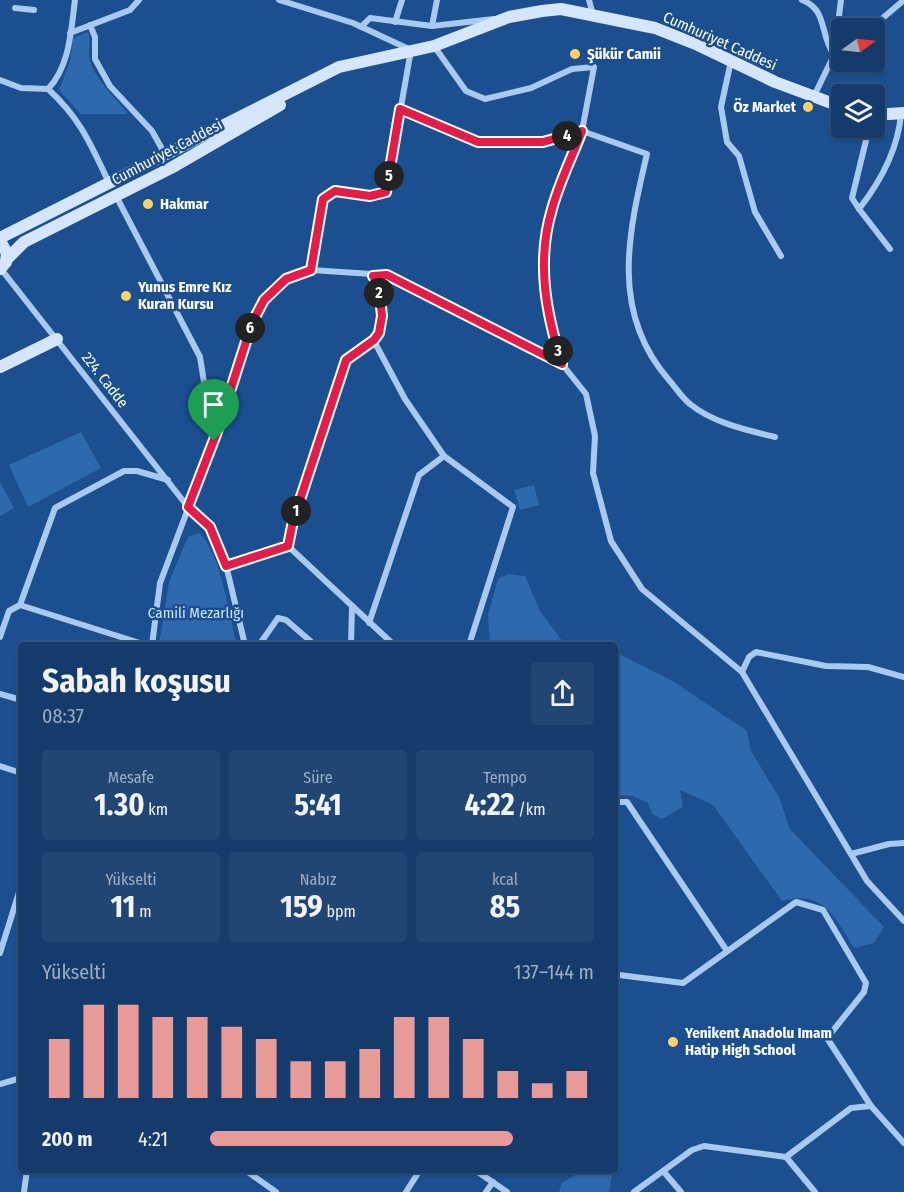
<!DOCTYPE html>
<html lang="tr">
<meta charset="utf-8">
<style>
body{margin:0;font-family:"Fira Sans Condensed",sans-serif;background:#214673;color:#f1f3f6;height:100vh;display:flex;flex-direction:column;font-size:22px;white-space:nowrap}
*{box-sizing:border-box;margin:0}
p{font-size:20px;color:#9dadc1}
.icon{flex:none;width:33px;height:33px;fill:none;stroke:currentColor;stroke-width:2;stroke-linecap:round;stroke-linejoin:round}
.map{position:relative;flex:1;overflow:hidden}
.panel{position:absolute;left:18px;top:642px;width:600px;height:531px;display:flex;flex-direction:column;background:#143b6b;border-radius:6px;box-shadow:0 2px 4px #0004,0 0 0 2px #33557e}
.panel>*{flex:none}
.needle{width:39px;rotate:75deg}
.controls{position:absolute;left:831px;top:18px;display:grid;gap:12px}
.controls a{display:grid;place-items:center;width:54px;height:54px;border-radius:6px;background:#143b6b;box-shadow:0 2px 4px #0004,0 0 0 2px #33557e;font-size:30px}
.pin{position:absolute;display:grid;place-items:center;width:51px;height:51px;color:#fff;margin:-62px -26px;border-radius:50% 50% 50% 0;rotate:-45deg;box-shadow:0 0 6px #0007}
.pin .icon{rotate:45deg}
.km{position:absolute;width:30px;height:30px;margin:-15px;border-radius:50%;background:#222;color:#fff;font-size:16px;line-height:30px;text-align:center}
.round{display:grid;place-items:center;flex:none;width:63px;height:63px;border-radius:6px;background:#214673}
.headline{display:flex;align-items:center;justify-content:space-between;height:102px;padding:0 24px}
h1{font-size:33px;font-weight:700;line-height:45px}
.stats{display:grid;grid-template-columns:repeat(3,1fr);gap:9px;height:102px;padding:6px 24px}
.stats div{display:grid;align-content:center;border-radius:6px;background:#214673;text-align:center}
.stats b{font-size:30px;font-weight:700}
.stats small{font-size:16px;font-weight:400}
.stats p{font-size:16px}
.chart{height:168px;padding:12px 24px}
.chart p{display:flex;justify-content:space-between}
.chart svg{width:100%;height:108px;margin-top:6px;stroke:#e69b98;stroke-width:6}
ul{padding:0 24px;list-style:none;font-size:20px}
li{display:grid;grid-template-columns:96px 72px 1fr;align-items:center;height:45px}
li i{height:15px;border-radius:8px;background:#e69b98}
.map>svg:first-child{display:block}
</style>
<div class="map">
<svg width="904" height="1192" viewBox="0 0 904 1192">
<rect width="100%" height="100%" fill="#1b4f8f"/>
<g fill="#2e69ad">
<path d="M88,32C92,42 87,50 90,60C95,80 116,98 128,114H81L59,90L70,61L73,38Z"/>
<path d="M81,432L101,468L28,507L9,465Z"/>
<path d="M0,482L14,508L0,516Z"/>
<path d="M534,485L539,505L520,510L514,490Z"/>
<path d="M199,533C221,553 229,615 237,645H159L169,582L188,537Z"/>
<path d="M508,574L525,576L540,611L563,642L577,644L597,640L604,645H490L488,615L498,579Z"/>
<path d="M615,652L671,680L747,731L751,751L780,799L789,828L884,927L874,943L854,948C835,917 823,889 782,901L713,805L680,790L683,807L662,819L652,814L648,803L633,796L615,795Z"/>
<path d="M583,1170H613L609,1192H559L562,1183Z"/>
</g>
<g fill="none" stroke-linecap="round" stroke-linejoin="round">
<g stroke="#a9c9ee" stroke-width="6">
<path d="M279,0L353,23L411,50L386,192L370,196L335,191L323,199L311,270"/>
<path d="M589,0L593,15"/>
<path d="M802,0C828,10 819,33 834,55L841,0"/>
<path d="M15,8L34,10"/>
<path d="M395,22L402,0"/>
<path d="M90,25L95,37V59L110,86L152,131L166,156"/>
<path d="M432,26L437,0"/>
<path d="M361,27L370,18L432,26L494,19"/>
<path d="M871,28L904,0"/>
<path d="M70,33L130,10L139,0"/>
<path d="M731,61L721,107L727,142L739,156L755,212L781,256"/>
<path d="M0,80L21,88L48,89C70,66 71,30 75,0"/>
<path d="M48,89C81,119 91,145 110,185"/>
<path d="M814,96L834,55L842,49"/>
<path d="M400,109L478,142H543L582,131L594,67L572,69L531,88L485,99L466,91L434,46"/>
<path d="M115,194L200,357L213,438"/>
<path d="M859,209L852,198L869,128"/>
<path d="M890,249L859,209C881,181 898,149 901,114"/>
<path d="M1,269L188,507L210,527L226,565L245,645"/>
<path d="M374,341L405,399L444,456L513,507L469,645"/>
<path d="M562,364C546,313 536,262 551,209C559,183 572,157 582,131L647,154C628,234 610,313 669,380C676,388 682,398 690,404C713,423 747,430 775,437"/>
<path d="M288,546L394,645"/>
<path d="M226,565L288,546L293,521C310,469 324,414 345,364C351,350 373,348 379,333C386,316 381,291 373,276"/>
<path d="M20,605L146,645"/>
<path d="M369,623L419,475L444,456"/>
<path d="M0,637L9,611L20,605L55,508L124,471H137L168,480"/>
<path d="M152,645L160,583L217,432L252,323L264,300L286,279L311,270L387,275L562,364L586,394L595,436L593,473L611,541L642,589L742,672L867,881L904,921"/>
<path d="M259,645L278,618L286,620L315,645"/>
<path d="M351,645L352,606"/>
<path d="M742,672L749,657L756,652L826,666L868,667L904,677"/>
<path d="M0,694L21,700"/>
<path d="M0,766L21,773"/>
<path d="M615,802H627L727,951"/>
<path d="M851,854L889,844L904,843"/>
<path d="M0,953L21,886"/>
<path d="M615,970L619,975L683,983L796,902L823,910L866,983L864,992L827,1038L871,1106L904,1143"/>
<path d="M0,1084L21,1078"/>
<path d="M786,1157L815,1192"/>
<path d="M245,1170L276,1192"/>
<path d="M475,1170L507,1192"/>
<path d="M664,1172L681,1192"/>
<path d="M24,1192L27,1170"/>
<path d="M406,1192L420,1170"/>
<path d="M486,1192L493,1182"/>
<path d="M634,1192L692,1150L704,1146L786,1157L851,1108L871,1106"/>
</g>
<g stroke="#d6e6fa" stroke-width="12">
<path d="M874,115L904,113"/>
<path d="M0,238L339,67L434,46L509,17L542,11L561,9L655,28L698,45L775,82L842,107"/>
<path d="M0,241L7,253L6,262L0,269"/>
<path d="M7,259L24,242L171,168L280,105"/>
<path d="M0,367L57,339"/>
</g>
</g>
<g fill="none" stroke-linecap="round" stroke-linejoin="round">
<g stroke="#fff" stroke-width="12">
<path id="route" d="M400,109L478,142H543L582,131C572,157 559,183 552,209C536,262 546,313 562,364L387,275L373,276L379,286L382,316L379,333L374,340L346,360L293,521L288,546L226,566L210,527L188,507L217,432L252,323L264,300L286,279L311,270L323,199L335,191L370,196L386,192Z"/>
</g>
<use href="#route" stroke="#e11d48" stroke-width="8"/>
</g>
<g fill="#ffd166" stroke="#1b4f8f" stroke-width="2">
<circle cx="575" cy="54" r="6"/>
<circle cx="808" cy="107" r="6"/>
<circle cx="148" cy="204" r="6"/>
<circle cx="126" cy="296" r="6"/>
<circle cx="673" cy="1042" r="6"/>
</g>
<g text-anchor="middle" stroke-width="5" stroke-linejoin="round" paint-order="stroke">
<g font-size="15" fill="#fff" stroke="#1b4f8f">
<text transform="translate(720 41) rotate(24)" y="5">Cumhuriyet Caddesi</text>
<text transform="translate(167 152) rotate(-28)" y="5">Cumhuriyet Caddesi</text>
<text transform="translate(105 380) rotate(52)" y="5">224. Cadde</text>
</g>
<g font-size="15" font-weight="bold" fill="#fff" stroke="#1b4f8f" text-anchor="start">
<text x="587" y="59">Şükür Camii</text>
<text x="796" y="112" text-anchor="end">Öz Market</text>
<text x="160" y="209">Hakmar</text>
<text x="138" y="292">Yunus Emre Kız<tspan x="138" dy="17">Kuran Kursu</tspan></text>
<text x="685" y="1038">Yenikent Anadolu Imam<tspan x="685" dy="17">Hatip High School</tspan></text>
</g>
<g font-size="15" fill="#cfe3fa" stroke="#1b4f8f">
<text x="196" y="618">Camili Mezarlığı</text>
</g>
</g>
</svg>
<div class="controls">
<a><svg class="needle" viewBox="-14 -14 28 28"><path d="M0-13l5 13h-10z" fill="#e53935"/><path d="M0 13l5-13h-10z" fill="#9dadc1"/></svg></a>
<a><svg class="icon" aria-label="layers" viewBox="0 0 24 24"><path d="M12 4l9 5-9 5-9-5zM3 14l9 5 9-5"/></svg></a>
</div>
<div class="pin" style="left:214px;top:441px;background:#1e9e55"><svg class="icon" aria-label="arrive" viewBox="0 0 24 24"><path d="M6 21V4h12l-3 4 3 4H6"/></svg></div>
<b class="km" style="left:296px;top:511px">1</b>
<b class="km" style="left:379px;top:293px">2</b>
<b class="km" style="left:558px;top:351px">3</b>
<b class="km" style="left:567px;top:136px">4</b>
<b class="km" style="left:389px;top:176px">5</b>
<b class="km" style="left:250px;top:328px">6</b>
<section class="panel">
<div class="headline"><div><h1>Sabah koşusu</h1><p>08:37</p></div><a class="round"><svg class="icon" aria-label="share" viewBox="0 0 24 24"><path d="M12 15V3M7 8l5-5 5 5M5 13v7h14v-7"/></svg></a></div>
<div class="stats">
<div><p>Mesafe</p><b>1.30<small> km</small></b></div>
<div><p>Süre</p><b>5:41</b></div>
<div><p>Tempo</p><b>4:22<small> /km</small></b></div>
</div>
<div class="stats">
<div><p>Yükselti</p><b>11<small> m</small></b></div>
<div><p>Nabız</p><b>159<small> bpm</small></b></div>
<div><p>kcal</p><b>85</b></div>
</div>
<div class="chart"><p><span>Yükselti</span>137–144 m</p>
<svg viewBox="0 0 160 44" preserveAspectRatio="none"><path d="M5 44V20M15 44V6M25 44V6M35 44V11M45 44V11M55 44V15M65 44V20M75 44V29M85 44V29M95 44V24M105 44V11M115 44V11M125 44V20M135 44V33M145 44V38M155 44V33"/></svg>
</div>
<ul>
<li><b>200 m</b>4:21<i style="width:79%"></i></li>
</ul>
</section>
</div>
